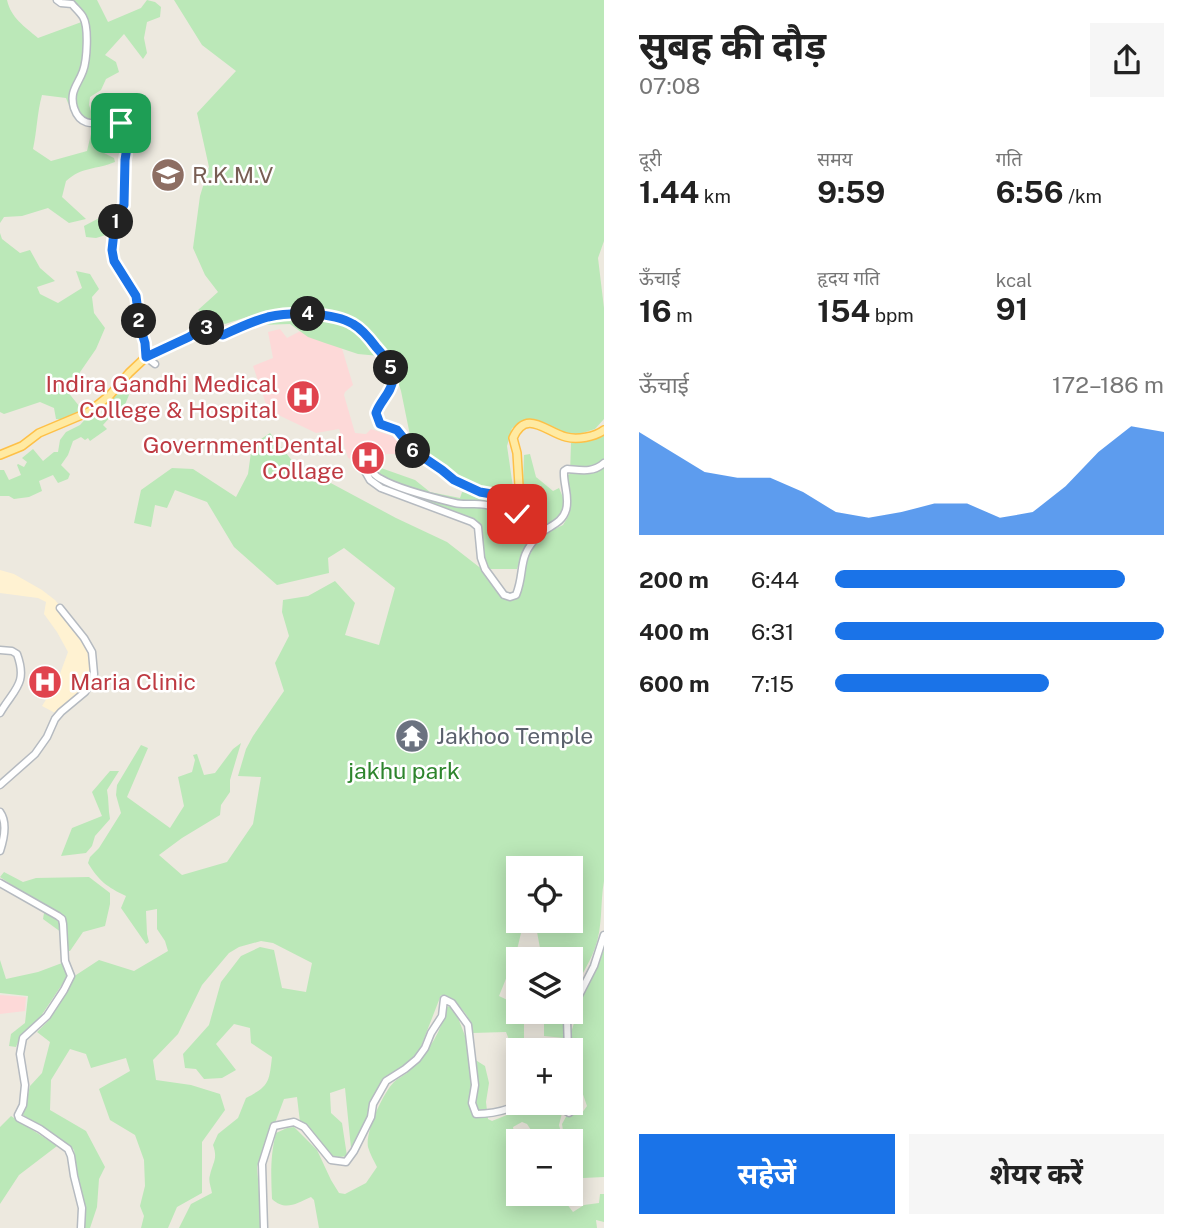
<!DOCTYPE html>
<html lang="hi">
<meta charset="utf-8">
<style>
body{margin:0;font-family:"Public Sans","Noto Sans Devanagari",sans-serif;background:#f6f6f6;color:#222;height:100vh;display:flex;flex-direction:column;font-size:26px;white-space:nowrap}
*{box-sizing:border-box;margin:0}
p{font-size:23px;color:#767676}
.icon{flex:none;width:38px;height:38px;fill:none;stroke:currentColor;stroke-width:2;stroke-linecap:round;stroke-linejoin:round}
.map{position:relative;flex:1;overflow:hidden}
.drawer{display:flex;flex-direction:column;background:#fff;width:595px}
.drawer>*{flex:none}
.tools{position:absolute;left:506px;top:856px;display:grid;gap:14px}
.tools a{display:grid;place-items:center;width:77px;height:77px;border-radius:0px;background:#fff;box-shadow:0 4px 18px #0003;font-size:35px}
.pin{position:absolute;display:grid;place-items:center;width:60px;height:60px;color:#fff;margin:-30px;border-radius:14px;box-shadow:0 4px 10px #0006}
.km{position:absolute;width:35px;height:35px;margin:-18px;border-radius:50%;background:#222;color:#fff;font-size:19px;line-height:35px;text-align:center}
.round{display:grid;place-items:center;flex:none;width:74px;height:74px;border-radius:0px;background:#f6f6f6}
.overview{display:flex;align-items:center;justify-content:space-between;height:119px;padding:0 35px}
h1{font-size:38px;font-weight:700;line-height:52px}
.metrics{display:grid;grid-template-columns:repeat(3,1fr);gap:10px;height:119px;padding:7px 35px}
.metrics div{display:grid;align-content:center}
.metrics b{font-size:30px;font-weight:700}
.metrics small{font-size:19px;font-weight:400}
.metrics p{font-size:19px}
.chart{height:196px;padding:14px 35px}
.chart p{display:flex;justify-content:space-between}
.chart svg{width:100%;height:126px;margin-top:7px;fill:#1a73e8;opacity:.7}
.action{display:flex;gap:14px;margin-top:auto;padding:14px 35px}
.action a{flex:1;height:80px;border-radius:0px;background:#1a73e8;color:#fff;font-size:28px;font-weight:700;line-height:80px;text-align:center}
.action a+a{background:#f6f6f6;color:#222}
ul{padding:0 35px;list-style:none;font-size:23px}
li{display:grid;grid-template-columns:112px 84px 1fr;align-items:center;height:52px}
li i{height:18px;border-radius:9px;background:#1a73e8}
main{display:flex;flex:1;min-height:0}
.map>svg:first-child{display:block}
</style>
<main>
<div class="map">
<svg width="604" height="1228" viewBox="0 0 604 1228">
<rect width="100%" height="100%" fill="#ede9df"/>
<path fill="#fff2d2" d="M0,570L14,574L42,590L55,600L90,644L96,675V682L61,716L42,706L57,682L68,652L57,632L44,614L46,602L38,598L0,593Z"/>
<g fill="#fdd9d8">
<path d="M310,326L340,342L353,385L345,392L344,395L355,433L366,434L371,429L401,439L399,454H386L381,468H374L348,458L339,429L316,433L268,410L253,366L273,358L268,332L280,329L287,338Z"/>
<path d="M0,995L26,997L25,1011L0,1014Z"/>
</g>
<g fill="#bbe8b8">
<path d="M0,0H7C11,18 24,26 38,38L87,20L72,0H97L108,22L141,8L147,0L155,2L161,7L160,17L147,22L144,38L147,53L143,59L124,34L105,55L116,62L119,72L106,79L101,90L90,97L89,105L92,114L104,117L106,120L87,121L68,103L66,98L42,95C37,113 37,131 33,149L51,161L87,151L91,134C103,127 111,125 124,130L125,142L121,146L105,136L103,139L102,152L114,158L115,162C96,170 83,166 66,181L62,197L86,219L69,223L48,208L22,216L4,217L0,223Z"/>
<path d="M174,0H604V241L598,258L604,308V419L595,429L570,437L531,421L512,428L507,446L514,494L505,495L465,486L440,464L413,450L401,391L390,357L358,354L325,343L308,337L290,324L258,325L253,315L225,324L198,310L218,292L205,275L193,248L200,196L209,167L197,113L236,71L202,45Z"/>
<path d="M127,213L128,218L123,230L96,238L86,237L84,226L107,214Z"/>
<path d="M0,233L2,239L20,253L30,250L40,268L55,281L37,287L40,294L58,303L82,288L76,271L90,274L99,289L92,297L94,313L105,328L96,349L67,391L84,412L68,420L56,419L54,408L40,402L4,414L0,412Z"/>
<path d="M134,381L135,386L128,393L129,395L121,414L115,419L111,416L103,425L107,429L90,441L88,438L85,440L81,437L73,441L68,455L61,465L70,474L68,479L58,483L53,475L39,481L42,491L29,497L14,499L9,496H0V470H4L9,480L21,475L17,465L18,464L24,467L27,462L22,458L33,449L43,461L54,452H58L60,440L66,432L80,425L91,413L99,419L110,407L104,401L124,382Z"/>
<path d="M270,433L294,463L315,482L327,481L396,518L447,542L483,570L502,598L511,600L519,597L527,555L542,535L563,525L569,515L571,501L562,481L563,477L570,474L571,443L599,437L604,434V881C600,903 603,927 595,948C589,966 576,981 571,1000L570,959H542L535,921L570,920V868H518V879L509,882L521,933L516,954L499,996L518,1005V1012H524V1039L564,1047L565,1050H518V1063L506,1032L472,1033C472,1015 457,1002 441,995L420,1049L403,1068L383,1078L369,1106L368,1115L351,1148L345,1088L330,1093L331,1113L342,1123L347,1156L333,1158L300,1122L297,1097L284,1099L275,1123L269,1129L257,1167L262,1228H179L191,1204L212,1193C211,1187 208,1180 210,1175C213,1162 218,1159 213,1145L218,1134L238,1118L246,1098C269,1086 269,1083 272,1057L251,1043L250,1028L234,1024L216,1044L236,1070L222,1078L204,1079L196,1069L185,1068L183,1054L209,1025L221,982L241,956L260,947L274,950L282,988L306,992L312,963L273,943L261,941L239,947L229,953L202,985L178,1034L153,1060L156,1080L191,1085L220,1094L225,1110L202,1142V1193L177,1207L168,1228H141L144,1216L140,1206L145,1186L144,1160L135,1135L110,1120L99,1089L130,1071L126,1058L91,1068L86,1054L70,1049L51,1080L50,1110L86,1131L105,1167L99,1179L97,1207L90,1228H85C84,1203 77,1176 74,1150L62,1140L23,1115L30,1086L42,1073L50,1042L37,1032L50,1019L73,977L99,960L134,971L168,951L165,941L157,929V909L146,911L147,934L149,942L146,944L121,908L126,896C107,887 99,881 88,863L90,857L99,848L121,813L116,795L117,785L141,745L148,748L127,797L170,828L184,806L178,777L192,772L195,760L193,755L197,754L204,775L215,773L233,749L241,743L230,780V792L221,805L220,815L182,838L159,855L182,875L227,862L253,824L261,777L238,776L246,749L253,736L284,691L275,663L289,636L282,612L283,600L308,596L335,581L355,603L345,635L379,645L395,588L344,548L328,558L329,573L277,585L234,547L207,502L175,490L167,508L155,505L151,527L134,523L141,490L172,468L193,469L236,497L248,474L252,445Z"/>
<path d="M530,454L536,477L553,491L559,488L565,502C557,526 555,517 540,530C528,540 522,555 517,569H488L484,556L480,526L471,518L409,495L389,493L375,484L381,468L415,480L430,492L460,498L462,492C473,494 491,494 498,499V506L492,511L493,519L506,527L528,506L523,485L524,455Z"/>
<path d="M110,771H119L107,790C109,800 108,809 110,819L95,836L92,846L86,853L61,856L72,828L102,816L92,792Z"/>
<path d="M4,872L23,882L36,878L89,877L110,893V904L105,926L83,932L70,951H66L65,935L43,919L45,907L0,877Z"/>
<path d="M604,950V1177L583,1178L571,1181L570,1141H559L564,1137L562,1124L567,1115L582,1113L587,1106L577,1077L571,1033L581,999Z"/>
<path d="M0,960L6,979L38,972L62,963L67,977L37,1022L20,1037L16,1047L9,1046L11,1034L25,1023L28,996L0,993Z"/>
<path d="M449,1006L455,1010L474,1059L485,1066L489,1083L486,1102L488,1119L492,1121L522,1109L545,1103L562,1113L559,1125L562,1137H557L548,1133L537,1135L533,1133L527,1124L522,1122L513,1127L514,1134L522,1141H518V1194H563V1199L573,1212L584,1205L599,1203L600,1194H604V1222L596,1220L597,1228H319L314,1200L311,1197C296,1204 285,1211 272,1199C271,1176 270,1156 276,1133L287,1128L294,1127L317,1150L331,1180L339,1193L345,1194L366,1183L377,1167C374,1161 370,1154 368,1147C365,1132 383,1093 394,1082C398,1078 403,1076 407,1073C425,1056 442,1033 446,1008Z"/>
<path d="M544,1012H567L565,1018L564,1038L544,1036Z"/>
<path d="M11,1116L57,1146L19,1175L0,1204V1127Z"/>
</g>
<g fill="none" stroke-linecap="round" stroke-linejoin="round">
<g stroke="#b5bac0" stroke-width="9">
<g id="secondary">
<path d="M57,0L61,3L72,4C75,8 80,12 83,17C89,27 87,60 83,71C78,85 69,91 74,108C85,140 116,108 129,130L125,160L124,205L120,211L114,232L112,254L114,261L136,296L140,327L145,343L146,357L155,364"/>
<path d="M362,466L370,480L381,488L472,522L478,527L481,558L485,569L504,595L510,597L516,595C526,570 516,558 539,535C548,526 562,524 566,510C570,497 563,484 564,471L567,469C581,470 593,473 604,463"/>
<path d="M364,466C371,469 374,476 381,479C398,489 434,498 455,503C467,506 481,501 493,507L494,517L499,524L505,525L517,514"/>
<path d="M0,650L12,651L17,654C28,684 14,689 0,713"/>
<path d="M0,785L35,754L47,737L55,719L61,712L85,692L93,680L94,674L92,652L84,638L60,608"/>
<path d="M0,812C8,823 4,839 0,851"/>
<path d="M0,883L58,916L62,919L63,924L65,961L71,976L64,990L47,1016L23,1038L20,1054L25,1085L23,1105L18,1115L19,1118L40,1129L68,1149L71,1156L74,1176L82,1208L81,1228"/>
<path d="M568,1050L567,1019L594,966L604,935"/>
<path d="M551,1102L569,1113L575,1108L570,1074"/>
<path d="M264,1228L262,1164L274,1126L294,1122L304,1127L331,1160L346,1162L354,1151L371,1117L373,1104L386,1081L405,1069L417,1059L425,1048L431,1033L442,1016L444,999L452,1003L468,1025L475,1085L472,1103L476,1114C493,1114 509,1110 525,1102"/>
</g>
</g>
<g stroke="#fec047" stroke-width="10">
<path id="primary" d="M0,455L22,446L39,433L89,412L110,395L129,373L146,357L189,337L205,327L218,334L223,335C235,330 246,324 258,320C282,311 331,311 354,324C363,330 371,339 377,347C400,377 395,379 377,409L376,417L380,424L397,430L410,447L420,456L465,486L480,492L497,495L504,510L517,514L524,508L519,486L517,453L513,438C526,408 546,432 566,437C577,440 595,437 604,430"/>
</g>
<use href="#secondary" stroke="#fff" stroke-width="6"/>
<use href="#primary" stroke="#ffeaa2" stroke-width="7"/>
</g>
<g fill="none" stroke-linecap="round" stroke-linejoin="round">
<g stroke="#fff" stroke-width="14">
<path id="route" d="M121,123L127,126L129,134L125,160L124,205L120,211L114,232L112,250L114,261L136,296L140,327L145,343L146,357L189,337L205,327L218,334L223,335C238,328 253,321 268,317C291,312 333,312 353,324C362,329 370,339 376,347C384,356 394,367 393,379C392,392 380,401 376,413L380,424L397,430L414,451L442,470L454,480L480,492L497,495L504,510L517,514"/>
</g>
<use href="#route" stroke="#1a73e8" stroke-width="9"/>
</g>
<defs>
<g id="university-disc" transform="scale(1.75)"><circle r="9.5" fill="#8d6e63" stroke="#fff"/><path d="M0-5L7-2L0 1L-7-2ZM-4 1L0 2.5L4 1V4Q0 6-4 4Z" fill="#fff"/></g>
<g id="hospital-disc" transform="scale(1.75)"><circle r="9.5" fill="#e0444e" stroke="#fff"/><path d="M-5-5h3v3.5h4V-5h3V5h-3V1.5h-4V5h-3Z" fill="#fff"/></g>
<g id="temple-disc" transform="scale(1.75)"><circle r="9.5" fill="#6b7280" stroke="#fff"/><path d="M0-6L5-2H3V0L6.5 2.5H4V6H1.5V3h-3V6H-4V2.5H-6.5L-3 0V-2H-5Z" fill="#fff"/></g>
</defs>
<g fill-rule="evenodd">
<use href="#university-disc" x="168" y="175"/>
<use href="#hospital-disc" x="303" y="397"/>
<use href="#hospital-disc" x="368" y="458"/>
<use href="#hospital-disc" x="45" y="682"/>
<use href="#temple-disc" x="412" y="736"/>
</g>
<g text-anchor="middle" stroke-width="5" stroke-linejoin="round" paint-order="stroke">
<g font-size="23" fill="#785e54" stroke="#fff" text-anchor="start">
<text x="192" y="183">R.K.M.V</text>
</g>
<g font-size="23" fill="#be3a42" stroke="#fff" text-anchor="end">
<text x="278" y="392">Indira Gandhi Medical<tspan x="278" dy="26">College &amp; Hospital</tspan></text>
<text x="344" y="453">GovernmentDental<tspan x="344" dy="26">Collage</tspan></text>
<text x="70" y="690" text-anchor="start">Maria Clinic</text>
</g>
<g font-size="23" fill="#5b616d" stroke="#fff" text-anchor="start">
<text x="436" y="744">Jakhoo Temple</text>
</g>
<g font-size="23" fill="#2e852d" stroke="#fff">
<text x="404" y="779">jakhu park</text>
</g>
</g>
</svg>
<div class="tools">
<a><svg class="icon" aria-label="locate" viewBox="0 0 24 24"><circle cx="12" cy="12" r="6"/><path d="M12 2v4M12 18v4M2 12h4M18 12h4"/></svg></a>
<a><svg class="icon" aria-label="layers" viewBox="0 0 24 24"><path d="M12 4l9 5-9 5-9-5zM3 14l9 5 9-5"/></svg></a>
<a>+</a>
<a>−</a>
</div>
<div class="pin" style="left:121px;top:123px;background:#1e9e55"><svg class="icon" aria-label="arrive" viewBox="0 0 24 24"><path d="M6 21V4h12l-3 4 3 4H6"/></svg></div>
<div class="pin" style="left:517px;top:514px;background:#d93025"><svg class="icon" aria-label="check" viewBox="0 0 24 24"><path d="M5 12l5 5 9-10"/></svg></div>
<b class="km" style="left:116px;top:222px">1</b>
<b class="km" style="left:139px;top:321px">2</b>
<b class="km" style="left:207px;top:328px">3</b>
<b class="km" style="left:308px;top:314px">4</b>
<b class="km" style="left:391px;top:368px">5</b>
<b class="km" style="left:413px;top:451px">6</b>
</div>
<section class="drawer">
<div class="overview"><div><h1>सुबह की दौड़</h1><p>07:08</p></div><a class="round"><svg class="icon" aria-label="share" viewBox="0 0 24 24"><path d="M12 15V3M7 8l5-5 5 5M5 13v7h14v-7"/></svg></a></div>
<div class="metrics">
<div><p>दूरी</p><b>1.44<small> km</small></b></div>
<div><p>समय</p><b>9:59</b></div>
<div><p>गति</p><b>6:56<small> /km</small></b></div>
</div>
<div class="metrics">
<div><p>ऊँचाई</p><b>16<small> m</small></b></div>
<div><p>हृदय गति</p><b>154<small> bpm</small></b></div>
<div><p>kcal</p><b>91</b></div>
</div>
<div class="chart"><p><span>ऊँचाई</span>172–186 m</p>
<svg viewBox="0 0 160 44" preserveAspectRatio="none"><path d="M0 44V8L10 15L20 22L30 24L40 24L50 29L60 36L70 38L80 36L90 33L100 33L110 38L120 36L130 27L140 15L150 6L160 8V44z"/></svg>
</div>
<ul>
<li><b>200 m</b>6:44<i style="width:88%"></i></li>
<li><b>400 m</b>6:31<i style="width:100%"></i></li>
<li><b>600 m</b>7:15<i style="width:65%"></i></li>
</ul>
<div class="action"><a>सहेजें</a><a>शेयर करें</a></div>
</section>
</main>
